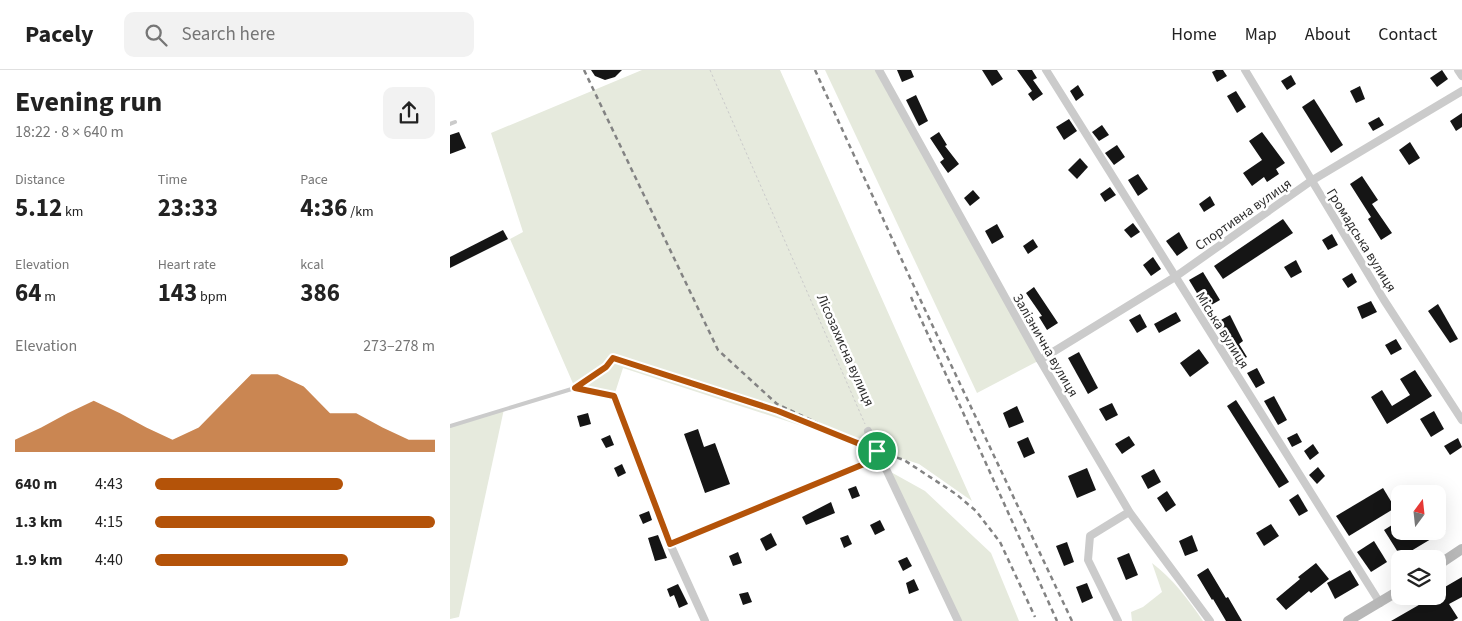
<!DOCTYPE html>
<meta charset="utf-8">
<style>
body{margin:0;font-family:"Source Sans 3",sans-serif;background:#f2f2f2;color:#222;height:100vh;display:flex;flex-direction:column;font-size:19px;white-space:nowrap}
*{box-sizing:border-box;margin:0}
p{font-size:16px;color:#767676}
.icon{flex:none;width:28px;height:28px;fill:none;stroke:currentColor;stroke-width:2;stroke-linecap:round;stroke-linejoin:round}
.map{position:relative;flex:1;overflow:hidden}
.side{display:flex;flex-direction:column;background:#fff;width:450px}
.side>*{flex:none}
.needle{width:32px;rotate:15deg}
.controls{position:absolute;left:941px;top:415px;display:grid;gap:10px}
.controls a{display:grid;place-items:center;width:55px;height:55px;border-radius:10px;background:#fff;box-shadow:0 5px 20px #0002;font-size:25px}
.pin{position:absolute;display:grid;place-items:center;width:42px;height:42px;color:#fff;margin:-21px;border:2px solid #fff;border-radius:50%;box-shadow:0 1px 5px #0007}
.round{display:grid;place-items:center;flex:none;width:52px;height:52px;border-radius:10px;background:#f2f2f2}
.headline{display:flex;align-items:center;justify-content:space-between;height:85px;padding:0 15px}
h1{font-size:28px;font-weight:700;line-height:38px}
.figures{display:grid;grid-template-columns:repeat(3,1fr);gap:8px;height:85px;padding:5px 15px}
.figures div{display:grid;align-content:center}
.figures b{font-size:25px;font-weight:700}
.figures small{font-size:14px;font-weight:400}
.figures p{font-size:14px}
.chart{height:140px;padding:10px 15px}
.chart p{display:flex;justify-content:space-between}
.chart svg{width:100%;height:90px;margin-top:5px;fill:#b45309;opacity:.7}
ul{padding:0 15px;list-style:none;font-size:16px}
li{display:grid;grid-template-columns:80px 60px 1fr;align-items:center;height:38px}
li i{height:12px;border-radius:6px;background:#b45309}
header{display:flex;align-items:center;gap:30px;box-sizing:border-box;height:70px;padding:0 25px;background:#fff;border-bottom:1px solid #e0e0e0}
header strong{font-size:24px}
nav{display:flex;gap:28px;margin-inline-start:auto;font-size:18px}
.search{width:350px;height:45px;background:#f2f2f2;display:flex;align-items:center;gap:12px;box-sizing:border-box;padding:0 18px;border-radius:10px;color:#767676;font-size:19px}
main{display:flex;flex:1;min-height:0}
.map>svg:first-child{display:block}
</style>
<header>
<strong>Pacely</strong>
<div class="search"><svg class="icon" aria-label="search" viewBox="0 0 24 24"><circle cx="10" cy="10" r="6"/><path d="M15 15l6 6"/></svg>Search here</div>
<nav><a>Home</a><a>Map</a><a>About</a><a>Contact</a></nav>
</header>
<main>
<section class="side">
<div class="headline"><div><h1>Evening run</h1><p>18:22 · 8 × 640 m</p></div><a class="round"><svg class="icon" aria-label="share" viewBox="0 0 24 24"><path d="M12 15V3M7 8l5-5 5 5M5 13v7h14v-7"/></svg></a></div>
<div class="figures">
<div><p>Distance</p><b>5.12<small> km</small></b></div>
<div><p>Time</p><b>23:33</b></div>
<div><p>Pace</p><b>4:36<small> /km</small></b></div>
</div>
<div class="figures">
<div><p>Elevation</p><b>64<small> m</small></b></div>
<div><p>Heart rate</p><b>143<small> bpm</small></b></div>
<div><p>kcal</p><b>386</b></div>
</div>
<div class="chart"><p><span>Elevation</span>273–278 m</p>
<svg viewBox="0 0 160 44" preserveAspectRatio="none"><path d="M0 44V38L10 32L20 25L30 19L40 25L50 32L60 38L70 32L80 19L90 6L100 6L110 12L120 25L130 25L140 32L150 38L160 38V44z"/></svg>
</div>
<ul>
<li><b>640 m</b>4:43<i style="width:67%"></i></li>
<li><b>1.3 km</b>4:15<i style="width:100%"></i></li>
<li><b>1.9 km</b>4:40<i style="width:69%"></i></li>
</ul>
</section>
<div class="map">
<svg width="1012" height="551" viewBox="0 0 1012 551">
<rect width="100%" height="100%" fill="#fff"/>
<g fill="#e6eadd">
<path d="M192,0H330L522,431L469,394L173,298L164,326L125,318L60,169L73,162L41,63Z"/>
<path d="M375,0H429L590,290L527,323Z"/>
<path d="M54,339L9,547L0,549V356Z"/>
<path d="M439,401L475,421L541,483L569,551H508Z"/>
<path d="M702,493C723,509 738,529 753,551H682L681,542L693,537L712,522Z"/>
</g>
<g fill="#151515">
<path d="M141,0H172L165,7L155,10L145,6Z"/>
<path d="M447,0H461L464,7L452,12Z"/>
<path d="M532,0H547L553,9L542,16Z"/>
<path d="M567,0H582L587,8L583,10L593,24L583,31L578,24L582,21Z"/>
<path d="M766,0H773L777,6L767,12L762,2Z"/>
<path d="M992,0L998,9L987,17L980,8Z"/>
<path d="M841,5L846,14L837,20L831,11Z"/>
<path d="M628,15L634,25L626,31L620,21Z"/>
<path d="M910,16L915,29L906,33L900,21Z"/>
<path d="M786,21L796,37L787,43L777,26Z"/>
<path d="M466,25L478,51L469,56L456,30Z"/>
<path d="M864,29L893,75L881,83L852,37Z"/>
<path d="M1012,43V57L1006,61L1000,51Z"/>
<path d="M929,47L934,55L923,61L918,53Z"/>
<path d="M619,49L627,61L614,70L606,57Z"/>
<path d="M652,55L659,65L649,71L642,62Z"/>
<path d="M9,62L16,78L0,84V65Z"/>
<path d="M489,62L497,75L495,76L509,94L498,103L490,92L494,89L480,68Z"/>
<path d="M812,62L835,93L826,99L829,104L817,112L814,107L802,116L793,103L812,90L799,71Z"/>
<path d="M960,72L970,88L959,95L949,80Z"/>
<path d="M667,75L675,87L664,95L655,83Z"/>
<path d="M630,88L638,97L627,109L618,100Z"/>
<path d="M688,104L698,119L688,126L678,110Z"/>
<path d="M912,106L928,130L922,134L942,163L931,170L918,149L921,147L900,114Z"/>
<path d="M660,117L666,125L655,132L650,124Z"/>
<path d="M523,120L530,128L520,136L514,128Z"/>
<path d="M760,126L765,135L754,142L749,134Z"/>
<path d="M833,149L843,163L773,209L764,196Z"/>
<path d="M683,153L690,162L681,168L674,160Z"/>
<path d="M547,154L554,167L542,174L535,161Z"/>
<path d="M53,160L58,169L0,198V187Z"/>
<path d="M729,162L738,178L727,186L716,171Z"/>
<path d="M882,164L888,175L878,180L872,170Z"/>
<path d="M583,169L588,177L578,184L573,176Z"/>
<path d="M703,187L711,199L701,206L693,195Z"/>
<path d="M846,190L852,202L841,208L834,197Z"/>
<path d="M753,202L770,230L756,238L739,210Z"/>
<path d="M902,203L907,212L898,218L892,209Z"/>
<path d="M584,217L608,253L597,260L589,247L592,246L576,223Z"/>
<path d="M921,231L927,242L912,249L907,237Z"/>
<path d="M988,234L1008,269L1000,273L978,241Z"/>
<path d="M726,242L731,251L709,263L704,254Z"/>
<path d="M690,244L697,257L687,263L679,250Z"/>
<path d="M780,245L793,271L789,274L797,287L789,291L765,253Z"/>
<path d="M946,269L952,279L941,285L935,275Z"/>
<path d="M749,279L759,293L740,307L730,293Z"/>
<path d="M629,282L648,318L638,324L618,288Z"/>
<path d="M807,298L815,313L806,318L797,303Z"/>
<path d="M965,300L982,326L937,354L921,327L932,320L942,336L960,325L950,309Z"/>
<path d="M824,326L837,350L828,355L814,331Z"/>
<path d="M786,330L839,412L829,418L777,336Z"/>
<path d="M662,333L668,345L656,351L649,339Z"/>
<path d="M567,336L574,352L559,358L553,343Z"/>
<path d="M984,341L994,359L981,367L970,349Z"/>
<path d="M138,343L141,354L130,357L127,346Z"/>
<path d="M248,359L254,377L265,373L280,414L255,423L234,364Z"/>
<path d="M847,363L852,372L842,377L837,368Z"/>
<path d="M160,365L164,375L156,378L151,369Z"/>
<path d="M679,366L685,375L672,384L665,374Z"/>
<path d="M578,367L585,383L574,388L567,372Z"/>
<path d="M1008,368L1012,377L1000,385L994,376Z"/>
<path d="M863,374L869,383L860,390L854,381Z"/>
<path d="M172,394L176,403L168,407L164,398Z"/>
<path d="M868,397L875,406L867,414L859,405Z"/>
<path d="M637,398L646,420L627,428L618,406Z"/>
<path d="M704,399L711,412L698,419L691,406Z"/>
<path d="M406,416L410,426L402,429L398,419Z"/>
<path d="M933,418L945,438L899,466L886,446Z"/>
<path d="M717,421L726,435L716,442L707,428Z"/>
<path d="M848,424L858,441L849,446L839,430Z"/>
<path d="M381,432L385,443L356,455L352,447Z"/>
<path d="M199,441L202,450L193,454L189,445Z"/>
<path d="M988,445L996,460L951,487L934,460L950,450V461H988Z"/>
<path d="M430,450L435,460L425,465L420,455Z"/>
<path d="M821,454L829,466L814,476L806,463Z"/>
<path d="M321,463L327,475L316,481L310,469Z"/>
<path d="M208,465L217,488L205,491L198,468Z"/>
<path d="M398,465L402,474L394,478L390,468Z"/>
<path d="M742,465L748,481L735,486L729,471Z"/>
<path d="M924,471L937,492L921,502L907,482Z"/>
<path d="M617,472L624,492L614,496L606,476Z"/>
<path d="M288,482L292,493L283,496L279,486Z"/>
<path d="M679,483L688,505L676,510L667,488Z"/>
<path d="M457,487L462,496L453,501L448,491Z"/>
<path d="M866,493L879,509L861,523L859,521L836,540L826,529L850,509L848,507Z"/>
<path d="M758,498L776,528L778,527L792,551H776L763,529L762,530L747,505Z"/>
<path d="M900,500L909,515L885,529L877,513Z"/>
<path d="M1012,507V527L999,534L1008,548L1003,551H941L974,532L973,529L978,526H988V521Z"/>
<path d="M464,509L469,520L459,524L456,513Z"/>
<path d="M637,513L643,528L632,533L626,517Z"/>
<path d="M228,514L238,534L229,538L224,525L220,527L217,519Z"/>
<path d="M298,522L302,532L293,535L289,524Z"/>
</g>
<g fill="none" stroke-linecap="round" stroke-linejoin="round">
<g stroke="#cbcbcb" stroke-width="1" stroke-dasharray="2.5 2.5" stroke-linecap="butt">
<path d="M260,0L415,354"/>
<path d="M132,314L156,297L163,288L328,341L416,376"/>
</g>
<g stroke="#cbcbcb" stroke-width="4">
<path d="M0,54L5,52"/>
<path d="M0,356L125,318L164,326"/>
</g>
<g stroke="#cbcbcb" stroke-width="8">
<path d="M429,0L590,290L680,443L760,551"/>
<path d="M596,0L930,533"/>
<path d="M795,0L934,230L1012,350"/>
<path d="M1008,0L1012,6"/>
<path d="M590,290L725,207L861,111L1012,21"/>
<path d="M164,326L220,474L255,551"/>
<path d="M418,361L508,551"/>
<path d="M220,474L431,387"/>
<path d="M668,551L638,490L640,466L679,442"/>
</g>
<g stroke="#b8b8b8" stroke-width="10">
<path d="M988,495L1012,479"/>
<path d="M898,551L950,520"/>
</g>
<g stroke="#838383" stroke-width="2.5" stroke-dasharray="5 4" stroke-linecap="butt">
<path d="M134,0L268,280L327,334L427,381L454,390L506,424L526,441L550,472L585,547"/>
<path d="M365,0L461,210L622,551"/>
<path d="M461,227L607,551"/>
</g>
</g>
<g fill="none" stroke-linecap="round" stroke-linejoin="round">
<g stroke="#fff" stroke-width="10">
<path id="route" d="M163,288L328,341L427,381L431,387L220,474L164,326L125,318L156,297Z"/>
</g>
<use href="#route" stroke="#b45309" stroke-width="6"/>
</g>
<g text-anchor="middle" stroke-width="5" stroke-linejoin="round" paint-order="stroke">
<g font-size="14" fill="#2e2e2e" stroke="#fff">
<text transform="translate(793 144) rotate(-35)" y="5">Спортивна вулиця</text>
<text transform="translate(912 170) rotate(58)" y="5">Громадська вулиця</text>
<text transform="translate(773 260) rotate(58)" y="5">Міська вулиця</text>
<text transform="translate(596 275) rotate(60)" y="5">Залізнична вулиця</text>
<text transform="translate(396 280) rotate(66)" y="5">Лісозахисна вулиця</text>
</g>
</g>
</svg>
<div class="controls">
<a><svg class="needle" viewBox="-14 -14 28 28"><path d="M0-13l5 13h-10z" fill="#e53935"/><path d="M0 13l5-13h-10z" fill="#767676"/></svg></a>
<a><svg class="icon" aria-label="layers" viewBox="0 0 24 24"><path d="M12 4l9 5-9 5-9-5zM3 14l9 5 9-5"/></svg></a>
</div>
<div class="pin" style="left:427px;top:381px;background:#1e9e55"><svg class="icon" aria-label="arrive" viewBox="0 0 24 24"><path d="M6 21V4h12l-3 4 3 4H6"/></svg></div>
</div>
</main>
